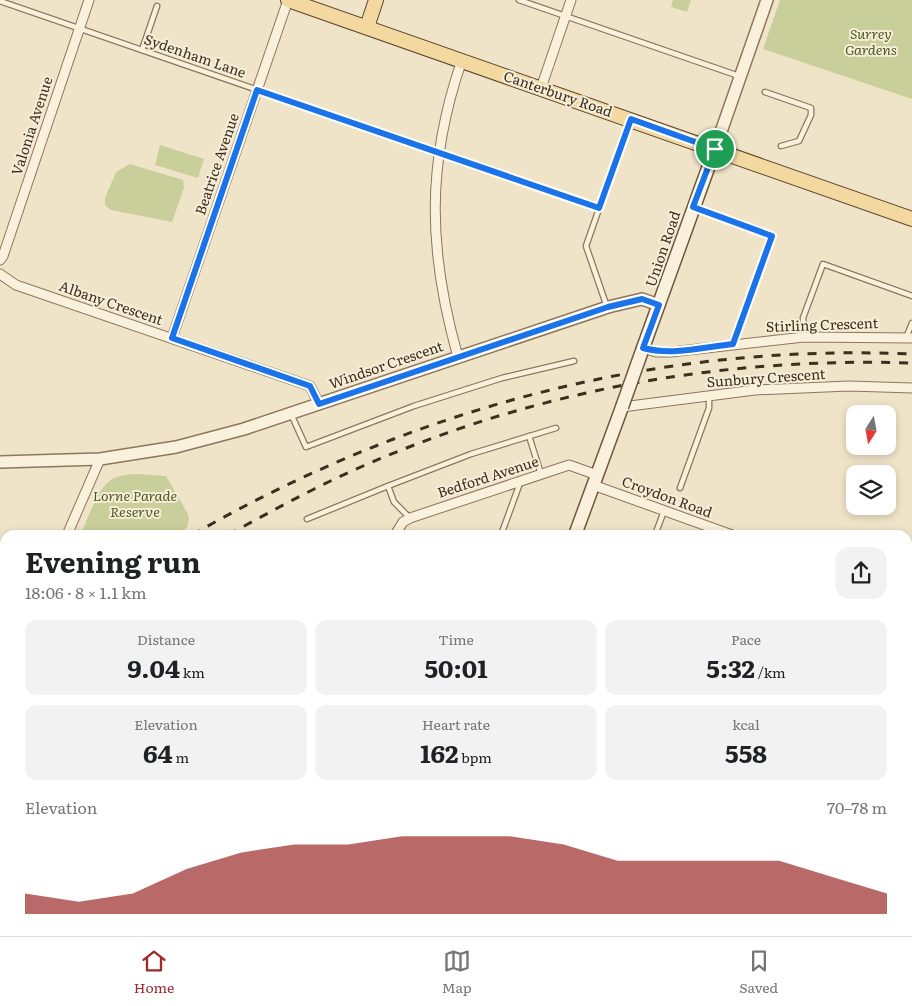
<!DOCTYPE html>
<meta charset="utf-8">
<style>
body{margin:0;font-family:Literata,serif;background:#f2f2f2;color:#202124;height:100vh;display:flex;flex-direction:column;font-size:19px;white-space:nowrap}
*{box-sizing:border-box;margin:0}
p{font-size:16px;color:#757577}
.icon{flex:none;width:28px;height:28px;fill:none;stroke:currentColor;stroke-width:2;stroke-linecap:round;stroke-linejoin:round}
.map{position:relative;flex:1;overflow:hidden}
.panel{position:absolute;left:0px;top:530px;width:912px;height:406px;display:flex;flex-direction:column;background:#fff;border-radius:15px 15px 0 0;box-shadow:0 2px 8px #0003}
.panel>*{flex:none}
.needle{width:32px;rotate:191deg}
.buttons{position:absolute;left:846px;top:405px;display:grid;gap:10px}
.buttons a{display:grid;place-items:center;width:50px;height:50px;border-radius:10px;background:#fff;box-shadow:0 2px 8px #0003;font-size:25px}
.pin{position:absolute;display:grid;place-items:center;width:42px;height:42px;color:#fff;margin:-21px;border:2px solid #fff;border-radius:50%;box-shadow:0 1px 5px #0007}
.round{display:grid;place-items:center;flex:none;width:52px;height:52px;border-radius:15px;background:#f2f2f2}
.head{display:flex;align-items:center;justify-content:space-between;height:85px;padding:0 25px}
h1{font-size:28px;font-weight:700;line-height:38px}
.stats{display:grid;grid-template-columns:repeat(3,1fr);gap:8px;height:85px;padding:5px 25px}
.stats div{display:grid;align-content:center;border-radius:12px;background:#f2f2f2;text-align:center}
.stats b{font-size:25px;font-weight:700}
.stats small{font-size:14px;font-weight:400}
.stats p{font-size:14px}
.chart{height:140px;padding:10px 25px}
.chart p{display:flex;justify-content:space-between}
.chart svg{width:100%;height:90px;margin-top:5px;fill:#9e2a2b;opacity:.7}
.menu{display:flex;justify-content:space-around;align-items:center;height:70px;border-top:1px solid #e0e0e0;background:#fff;font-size:14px;color:#757577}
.menu a{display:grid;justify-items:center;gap:2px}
.menu .current{color:#9e2a2b}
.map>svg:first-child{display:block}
</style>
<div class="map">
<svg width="912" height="936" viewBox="0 0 912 936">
<rect width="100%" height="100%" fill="#f0e4c8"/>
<g fill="#c9cf9b">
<path d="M673,0H691L687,12L671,7Z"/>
<path d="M780,0H912V99L763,49Z"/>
<path d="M160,145L204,159L198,178L155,165Z"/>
<path d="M130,164L183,180L184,188L172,222L111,210L105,205V198L116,172Z"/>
<path d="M138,474L166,476L188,514L189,519L187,527L178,535H81C87,519 99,485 114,478C121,475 130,474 138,474Z"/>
</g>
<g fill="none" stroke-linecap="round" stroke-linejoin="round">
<g stroke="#8d765c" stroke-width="7">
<g id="service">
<path d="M519,0L739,76"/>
<path d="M0,1L599,208"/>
<path d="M142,50L157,6"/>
<path d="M765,92L811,108V115L799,141L781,146"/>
<path d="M696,208L772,236L733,344"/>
<path d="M607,307L586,246L629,123"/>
<path d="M804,337L803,318L823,264L912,296"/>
<path d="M906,338L912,323"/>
<path d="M291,414L306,447L414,406L502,378L574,361"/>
<path d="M529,436L541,474"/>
<path d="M680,488L709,408V396"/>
<path d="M410,518L394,502L388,486L471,454L556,428"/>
<path d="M307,519L388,486"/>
<path d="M501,535L520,483"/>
<path d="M655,535L664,511"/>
<path d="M0,599L5,608"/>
<path d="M677,936L679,931"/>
</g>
</g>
<g stroke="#8d765c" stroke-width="11">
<g id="minor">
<path d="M541,88L571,0"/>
<path d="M0,260L3,256L89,0"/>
<path d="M0,274L16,285L310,386L319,404"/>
<path d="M172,338L288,0"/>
<path d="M643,348L656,352H671L804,337L912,338"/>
<path d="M458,357C428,251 426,164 462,60"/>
<path d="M622,407L755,390L849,386L912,388"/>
<path d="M593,485L732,535"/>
<path d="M67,535L100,459"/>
<path d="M395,535L403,522L410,518L569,465L597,475"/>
<path d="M908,598L912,600"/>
<path d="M0,624L5,621"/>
<path d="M0,688L5,685"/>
<path d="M908,792L912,794"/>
<path d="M790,931L803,936"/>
<path d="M249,936L251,931"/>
<path d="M591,936L593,931"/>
</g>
</g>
<g stroke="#8d765c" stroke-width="14">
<g id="tertiary">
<path d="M715,149L767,0"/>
<path d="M0,462L100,459L176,447L244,429L608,307L642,299L659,305"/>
</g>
</g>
<g stroke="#6f573f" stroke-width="15">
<g id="secondary">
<path d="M643,348L715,149"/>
<path d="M575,535L622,407"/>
<path d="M0,896L5,898"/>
<path d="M100,931L113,936"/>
<path d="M430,936L431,931"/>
</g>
</g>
<g stroke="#5b4430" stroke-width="16">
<g id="primary">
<path d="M288,0L912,219"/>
<path d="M367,27L376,0"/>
</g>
</g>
<use href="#service" stroke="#faf1dc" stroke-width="4.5"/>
<use href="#minor" stroke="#faf1dc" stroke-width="9"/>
<use href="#tertiary" stroke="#faf1dc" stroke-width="11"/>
<use href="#secondary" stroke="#faf1dc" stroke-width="12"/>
<use href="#primary" stroke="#f3d9a0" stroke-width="14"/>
<g stroke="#3d2e20" stroke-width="3" stroke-dasharray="9 9" stroke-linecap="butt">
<path d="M192,535C413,408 657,343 912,354"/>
<path d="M228,535C275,509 321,484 370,463C542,389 725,357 912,363"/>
<path d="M0,646L5,643"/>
<path d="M0,666L5,663"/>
</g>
<g stroke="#6f573f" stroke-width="15" stroke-linecap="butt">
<path id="secondary-bridge" d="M622,407L643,348"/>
</g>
<use href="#secondary-bridge" stroke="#faf1dc" stroke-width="12"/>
</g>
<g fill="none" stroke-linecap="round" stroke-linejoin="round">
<g stroke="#fff" stroke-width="10">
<path id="route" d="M257,90L599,208L631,119L715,149L693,207L772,236L733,344C704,347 672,356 643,348L659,305L642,299L608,307L319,404L310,386L172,338Z"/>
</g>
<use href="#route" stroke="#1a73e8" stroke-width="6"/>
</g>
<g text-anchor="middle" stroke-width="4" stroke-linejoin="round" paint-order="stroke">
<g font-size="14" font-style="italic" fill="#4d5a26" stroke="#f7eed8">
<text x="871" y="39">Surrey<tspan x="871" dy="16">Gardens</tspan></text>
<text x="135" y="501">Lorne Parade<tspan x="135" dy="16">Reserve</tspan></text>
</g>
<g font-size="14" fill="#3d2e20" stroke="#f7eed8">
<text transform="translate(195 56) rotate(19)" y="5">Sydenham Lane</text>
<text transform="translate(558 94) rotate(19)" y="5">Canterbury Road</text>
<text transform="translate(32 126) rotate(-72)" y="5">Valonia Avenue</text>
<text transform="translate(217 164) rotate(-71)" y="5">Beatrice Avenue</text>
<text transform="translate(663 249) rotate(-71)" y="5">Union Road</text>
<text transform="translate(111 303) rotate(19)" y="5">Albany Crescent</text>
<text transform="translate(822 325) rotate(-2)" y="5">Stirling Crescent</text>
<text transform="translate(386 365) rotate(-19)" y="5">Windsor Crescent</text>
<text transform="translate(766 378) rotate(-4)" y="5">Sunbury Crescent</text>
<text transform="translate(488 477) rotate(-18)" y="5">Bedford Avenue</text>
<text transform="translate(667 497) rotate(20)" y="5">Croydon Road</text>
</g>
</g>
</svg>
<div class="buttons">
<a><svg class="needle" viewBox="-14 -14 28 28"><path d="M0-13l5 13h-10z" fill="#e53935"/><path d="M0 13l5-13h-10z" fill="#757577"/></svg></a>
<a><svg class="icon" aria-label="layers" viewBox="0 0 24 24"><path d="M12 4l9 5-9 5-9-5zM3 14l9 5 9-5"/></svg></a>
</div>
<div class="pin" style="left:715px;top:149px;background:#1e9e55"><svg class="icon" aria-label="arrive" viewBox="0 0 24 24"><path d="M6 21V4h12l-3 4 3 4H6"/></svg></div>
<section class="panel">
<div class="head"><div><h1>Evening run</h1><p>18:06 · 8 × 1.1 km</p></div><a class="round"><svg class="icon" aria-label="share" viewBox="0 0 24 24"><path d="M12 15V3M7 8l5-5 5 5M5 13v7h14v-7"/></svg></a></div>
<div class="stats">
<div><p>Distance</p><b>9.04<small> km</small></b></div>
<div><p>Time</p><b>50:01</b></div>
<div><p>Pace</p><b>5:32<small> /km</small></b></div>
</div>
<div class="stats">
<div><p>Elevation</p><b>64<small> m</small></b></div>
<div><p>Heart rate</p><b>162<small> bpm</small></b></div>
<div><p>kcal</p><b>558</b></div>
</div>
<div class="chart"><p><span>Elevation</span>70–78 m</p>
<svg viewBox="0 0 160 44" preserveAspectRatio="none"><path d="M0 44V34L10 38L20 34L30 22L40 14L50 10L60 10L70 6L80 6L90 6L100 10L110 18L120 18L130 18L140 18L150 26L160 34V44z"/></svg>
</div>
</section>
</div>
<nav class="menu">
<a class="current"><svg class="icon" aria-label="home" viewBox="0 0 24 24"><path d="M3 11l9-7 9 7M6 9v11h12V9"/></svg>Home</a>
<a><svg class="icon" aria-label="map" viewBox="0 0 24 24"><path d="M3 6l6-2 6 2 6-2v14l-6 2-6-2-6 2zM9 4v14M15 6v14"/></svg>Map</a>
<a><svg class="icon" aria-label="saved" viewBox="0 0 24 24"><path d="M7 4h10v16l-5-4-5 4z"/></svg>Saved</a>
</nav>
